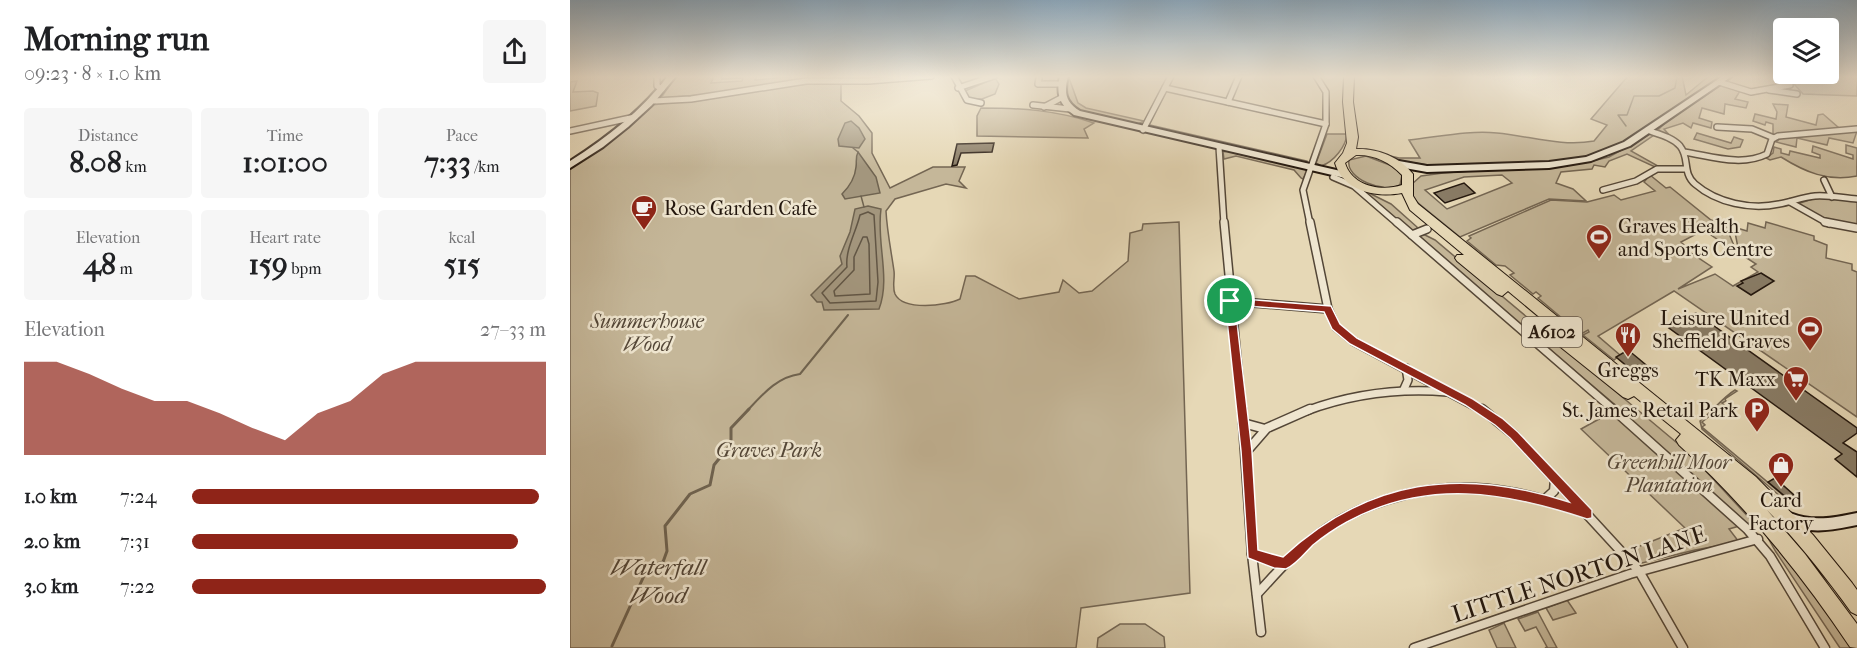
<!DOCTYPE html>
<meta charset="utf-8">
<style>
body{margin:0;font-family:"IM FELL French Canon",serif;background:#f6f6f6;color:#202124;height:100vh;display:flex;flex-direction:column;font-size:22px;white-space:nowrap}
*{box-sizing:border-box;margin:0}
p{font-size:20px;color:#757577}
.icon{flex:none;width:33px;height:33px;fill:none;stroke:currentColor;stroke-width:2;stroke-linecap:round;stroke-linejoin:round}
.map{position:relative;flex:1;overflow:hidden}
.panel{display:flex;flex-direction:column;background:#fff;width:570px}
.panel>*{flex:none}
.tools{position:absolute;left:1203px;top:18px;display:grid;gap:12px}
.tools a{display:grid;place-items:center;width:66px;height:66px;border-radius:6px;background:#fff;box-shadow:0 6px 24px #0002;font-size:30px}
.pin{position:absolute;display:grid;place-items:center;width:51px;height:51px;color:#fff;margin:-26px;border:3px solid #fff;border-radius:50%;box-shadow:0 2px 6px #0007}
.round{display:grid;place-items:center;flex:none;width:63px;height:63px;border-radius:6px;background:#f6f6f6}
.overview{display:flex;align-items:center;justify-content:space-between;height:102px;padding:0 24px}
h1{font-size:33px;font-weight:800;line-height:45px}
.figures{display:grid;grid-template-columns:repeat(3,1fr);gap:9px;height:102px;padding:6px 24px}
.figures div{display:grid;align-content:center;border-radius:6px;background:#f6f6f6;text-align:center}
.figures b{font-size:30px;font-weight:800}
.figures small{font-size:16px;font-weight:400}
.figures p{font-size:16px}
.chart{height:168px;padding:12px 24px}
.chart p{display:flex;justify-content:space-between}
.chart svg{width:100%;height:108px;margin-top:6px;fill:#8f2418;opacity:.7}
ul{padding:0 24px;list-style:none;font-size:20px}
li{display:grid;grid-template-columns:96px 72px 1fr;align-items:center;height:45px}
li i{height:15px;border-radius:8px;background:#8f2418}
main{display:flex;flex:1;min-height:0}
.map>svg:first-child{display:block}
</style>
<main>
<section class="panel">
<div class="overview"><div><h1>Morning run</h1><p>09:23 · 8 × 1.0 km</p></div><a class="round"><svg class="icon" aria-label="share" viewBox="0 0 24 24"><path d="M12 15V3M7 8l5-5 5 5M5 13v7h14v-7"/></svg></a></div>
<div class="figures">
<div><p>Distance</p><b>8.08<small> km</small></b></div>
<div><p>Time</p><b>1:01:00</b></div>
<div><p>Pace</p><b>7:33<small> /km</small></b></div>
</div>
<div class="figures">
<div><p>Elevation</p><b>48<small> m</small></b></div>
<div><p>Heart rate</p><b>159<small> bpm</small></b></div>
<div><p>kcal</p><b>515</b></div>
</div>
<div class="chart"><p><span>Elevation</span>27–33 m</p>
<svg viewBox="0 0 160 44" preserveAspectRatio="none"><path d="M0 44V6L10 6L20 11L30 17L40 22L50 22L60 27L70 33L80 38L90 27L100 22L110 11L120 6L130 6L140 6L150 6L160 6V44z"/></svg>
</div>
<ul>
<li><b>1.0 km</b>7:24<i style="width:98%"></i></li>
<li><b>2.0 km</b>7:31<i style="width:92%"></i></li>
<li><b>3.0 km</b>7:22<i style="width:100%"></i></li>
</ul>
</section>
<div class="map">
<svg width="1287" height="648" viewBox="0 0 1287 648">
<rect width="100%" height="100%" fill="#e6d8b6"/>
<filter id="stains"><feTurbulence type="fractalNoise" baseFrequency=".00333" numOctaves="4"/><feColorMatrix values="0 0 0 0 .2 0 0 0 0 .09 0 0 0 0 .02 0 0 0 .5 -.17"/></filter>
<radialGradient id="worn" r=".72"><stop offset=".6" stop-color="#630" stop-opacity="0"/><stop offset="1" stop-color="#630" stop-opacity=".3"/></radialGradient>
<g fill="#c5b799" stroke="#746653" stroke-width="1.5" fill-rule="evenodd">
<path d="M106,76H144L141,83L172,81L173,78L152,79L153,76H187L185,80L228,76L226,81L154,93L91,98Z"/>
<path d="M1058,76H1112L1116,95L1139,76H1154L1050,146L1002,161L971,164L864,166L832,161L816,155L829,158H850L839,140C868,137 899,130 927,133C960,136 991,147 1024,141L1037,125L1021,119Z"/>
<path d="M1217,76H1287V96L1233,94Z"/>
<path d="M425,78L429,84L425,94L412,99H398L395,91Z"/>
<path d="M499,78L508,103L516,108L574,121L566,125L509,112C495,103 494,94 496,79Z"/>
<path d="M7,81L3,92L23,91L28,93L26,106L0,111V82Z"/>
<path d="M271,83V101L289,116L302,133V153L320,188L363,167H395L389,181L396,188L376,184L325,199L316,211C317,231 321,250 324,271C325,278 322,287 325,294C333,311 376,306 390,299L396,276H405L449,299L489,292L493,280L509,293L522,291L558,261L560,233L572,230L573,224L609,222L620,593L511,608L506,648H0V167L56,129L83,105L216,85Z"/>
<path d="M1151,85L1170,91L1165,99L1178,102L1176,108L1155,104L1154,114L1132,108L1129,118L1142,122L1141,128L1123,123L1121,128L1113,123L1094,129L1101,137L1088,130L1096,122Z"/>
<path d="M1203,104L1218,105L1216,117L1246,125L1248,115L1253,114L1269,128L1203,135V124L1196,122L1195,125L1183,121L1185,114L1206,119L1207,112Z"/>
<path d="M411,108C451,108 486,110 524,123L514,129L518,138L407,136V116Z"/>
<path d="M580,125L737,161V164L579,128Z"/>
<path d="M1287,131L1283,143L1259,138L1257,145L1227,138L1226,147L1206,142L1212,137Z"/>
<path d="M1127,133L1161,143L1164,137L1173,140L1170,147L1158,149L1124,139Z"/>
<path d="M757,134H777C776,146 764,162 751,166L746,163Z"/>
<path d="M1080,134L1084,135L1061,151L1088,166L1085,167L1057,154L1039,161L1035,167L1024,165L1022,169L991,172L986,183L1003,189L1016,201L979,199L890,237L842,198V184L851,176L873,173L1014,163L1039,157ZM932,175L942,183L877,209L855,190L894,177Z"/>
<path d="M1276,145L1287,148V176C1258,182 1235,172 1211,157L1200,160L1196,158L1203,153L1204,147L1211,149V153L1219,155L1220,151L1250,158V155L1242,152L1243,146L1283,159V155L1276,153Z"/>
<path d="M658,151L738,169L733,179L731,178L724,170L666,156L654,159L653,152Z"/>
<path d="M796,156L825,167L832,175L830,185C815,194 775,179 779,160Z"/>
<path d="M1080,175L1096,188L1100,187L1141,220L1155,224L1167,253L1138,233L1130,232L1111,242L1114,245L1112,247L1142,267L1108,289L1145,274L1163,286L1188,272L1181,267L1186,264L1169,253L1164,227L1177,231L1178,223L1195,228L1196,222L1244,236V240L1257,245L1256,258L1282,264V270L1287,272V417L1104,291L1028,336L1050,355L1044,360L1013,335L1019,332L1018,330L1011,334L968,298L971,296L966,292L963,294L940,275L944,273L935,266L926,265L897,241L901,238L899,236L981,200L1017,202L1044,195L1051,200L1085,191L1074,182Z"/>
<path d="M789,188L821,204L847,227V230L840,231Z"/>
<path d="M1246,198L1287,201V226L1267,225L1230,206V203Z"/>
<path d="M853,234L865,240L1119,453L1183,522L1159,529L1169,542L1125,550L1068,564L1055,552L1115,528L1011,429L1049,408L850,240L849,236Z"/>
<path d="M1165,390L1167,391L1155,399L1156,401L1152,403L1154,405L1132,422L1135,425L1132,427L1226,506L1218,503L1132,429L1130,421C1143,411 1152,398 1165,390Z"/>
<path d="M1204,536L1226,562L1285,648H1270L1206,552L1198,538Z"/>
<path d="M997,600L1006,613L983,620L976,608Z"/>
<path d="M968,612L987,648H975L977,647L966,627L955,631L948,619Z"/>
<path d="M934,623L946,648H927L919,630Z"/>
<path d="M550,624H575L594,637L595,648H527L528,638Z"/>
</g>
<g fill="#a3967d" stroke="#6f6350" stroke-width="1.5">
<path d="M281,121L289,128L295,139L289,148L269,146L268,139L275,123Z"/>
<path d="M288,152L306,177L310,193L275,199L272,194C279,187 285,178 286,167C287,161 285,158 288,152Z"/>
<path d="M298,206L311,209C306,242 321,278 309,309L254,310L252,302H247L241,295L272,264L270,256L280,232L285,209Z"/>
</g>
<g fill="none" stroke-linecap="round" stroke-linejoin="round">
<g stroke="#625645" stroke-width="1.5">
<path d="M298,212L304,215L308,282L306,301L260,303L252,293L277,267C275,250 286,232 290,215Z"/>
<path d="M293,237H297L299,244L300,294L265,296L264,291L284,270V257Z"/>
</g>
<g stroke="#6f6350" stroke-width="1.5">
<path d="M1056,126L1048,115H1057L1064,96H1089L1105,88L1107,76"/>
<path d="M283,148L288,152"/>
<path d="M291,196L294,207"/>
</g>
<path stroke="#6f6350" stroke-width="2" d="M177,411C193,394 207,377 230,374L278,315"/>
<path stroke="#6f6350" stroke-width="3" d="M42,646L78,567L93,562L97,551L95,526L120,494L140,485L144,465L161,444V428L179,409"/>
</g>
<g fill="#887b65" stroke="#22160d" stroke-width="1.5">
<path d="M424,143L422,152L391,153L387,165L382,166L387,144Z"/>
<path d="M894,183L905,193L875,203L864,193Z"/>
<path d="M1191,273L1204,281L1181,295L1167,286L1173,283L1171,281Z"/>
<path d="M1126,313L1287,428V433L1273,443L1287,452V477L1265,459L1272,454L1099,328Z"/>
<path d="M1058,350L1069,359L1082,370L1070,377L1046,357Z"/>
<path d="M1205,478L1224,495L1218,499L1198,482Z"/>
</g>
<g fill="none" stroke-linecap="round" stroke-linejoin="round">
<g stroke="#534637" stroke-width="8">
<g id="street-far2">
<path d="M87,76V86L92,89"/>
<path d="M384,76L397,100L411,103"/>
<path d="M469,78L468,84H492"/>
<path d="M1149,82L1181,92L1220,85"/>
<path d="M388,88L424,76"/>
<path d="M595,88L756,124"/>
<path d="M1199,90L1227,94"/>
<path d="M84,101L121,99L236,81H298L361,76"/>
<path d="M658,102L669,76"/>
<path d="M463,105L500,109"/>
<path d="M474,107L491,98"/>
<path d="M1147,127L1182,129L1204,138"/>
<path d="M573,130L601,76"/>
<path d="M1077,130C1088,134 1102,137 1110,146C1120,158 1112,173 1125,184C1147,203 1181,210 1209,204C1221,202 1233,197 1245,196C1259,195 1273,198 1287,199"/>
<path d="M0,131L65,117"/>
<path d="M649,147L654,224"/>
<path d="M1114,152C1141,156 1171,167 1197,154L1202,139L1208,136L1287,129"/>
<path d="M763,177L784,186L828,224"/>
<path d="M1254,180L1262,197"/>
<path d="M1033,190L1066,181L1087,169H1115"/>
<path d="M1220,202L1259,224"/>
<path d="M740,224L733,190L756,124V92L746,76"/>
</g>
</g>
<g stroke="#534637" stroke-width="10">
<g id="street-far1">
<path d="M654,222L672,411"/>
<path d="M740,222L758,309L766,327L783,341L914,411"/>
<path d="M827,222L1045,411"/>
<path d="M1255,222L1287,228"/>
<path d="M842,235L857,229"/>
<path d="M660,301L758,309"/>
<path d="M834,389L838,380L836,368"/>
<path d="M736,411C782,394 828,388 877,392"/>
</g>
</g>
<g stroke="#534637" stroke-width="11">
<g id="street">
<path d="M672,409L682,554L691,632"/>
<path d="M912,409L944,435L1069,571L1113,648"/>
<path d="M1043,409L1177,529L1200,556L1255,648"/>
<path d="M673,423L695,429"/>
<path d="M677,451L697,428L740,409"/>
<path d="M974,500L984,491L985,479"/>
<path d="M682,554L704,562L716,563"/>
<path d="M687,594C703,577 717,560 735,545C791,497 868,479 940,492C966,496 990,505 1015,513"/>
<path d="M844,648L1060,574L1188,539"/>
</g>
</g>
<g stroke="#22160d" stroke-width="4">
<g id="secondary">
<path d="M98,76H106L82,105L58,127L33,147L0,168V161C38,137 71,111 98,76Z"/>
<path d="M490,76H498C494,92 495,102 510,111L775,172L779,175L775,178L504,115C489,104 486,94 490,76Z"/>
<path d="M1153,76H1162L1060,146L1021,161L979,168L857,172L829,167L825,164L829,161L857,166L979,162L1016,157L1054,142Z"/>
<path d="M1220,513C1243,522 1263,518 1287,513V525C1261,530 1240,535 1215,523L1213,519L1215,515Z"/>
</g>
</g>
<g stroke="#22160d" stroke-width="2">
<path id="highway" d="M774,76H784L783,102L788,137L786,149C807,148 830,157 843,174V196L848,204L1186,477L1243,535L1282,583L1287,590V615L1281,612C1255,576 1228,542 1197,510L1235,554L1287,624V648L1280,647C1230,572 1175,505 1109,445L1106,440L1111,434L1064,396L1058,399L1053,397L988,345L986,341L992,336L938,291L932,296L927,294L887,261L885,258L887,255H894L840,210L832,193C806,198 773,191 765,163L773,153L777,143L773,102ZM786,155C803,154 820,162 832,175V185C811,192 782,186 775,163Z"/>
</g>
<use href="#street-far2" stroke="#efe6d0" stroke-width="5"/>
<use href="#street-far1" stroke="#efe6d0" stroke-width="7"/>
<use href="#street" stroke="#efe6d0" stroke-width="8"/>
<use href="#secondary" fill="#efe6d0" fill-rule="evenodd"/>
<use href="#highway" fill="#e6d8b6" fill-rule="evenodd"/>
</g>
<linearGradient id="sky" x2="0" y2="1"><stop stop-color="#8ca8bd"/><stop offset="0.46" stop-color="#f4edde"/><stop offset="1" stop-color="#f4edde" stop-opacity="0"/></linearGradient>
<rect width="1287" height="167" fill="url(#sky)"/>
<path fill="#8f2418" stroke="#fff" stroke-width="1.5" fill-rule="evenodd" d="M660,298L761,306L770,324L787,338L903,399L932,418L948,432L1022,510V518L1017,519C936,492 857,478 777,522C766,528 753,537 743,545C735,553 726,565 716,569L704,568L678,558L671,451L655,301ZM665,305L754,312L762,329L780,344L895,405L925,425L940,438L999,502C891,467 798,478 713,557L688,550L682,451Z"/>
<defs>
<g id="cafe-pin" transform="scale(1.35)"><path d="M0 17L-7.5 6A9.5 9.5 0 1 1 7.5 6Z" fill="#8f2418" stroke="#efe6d0"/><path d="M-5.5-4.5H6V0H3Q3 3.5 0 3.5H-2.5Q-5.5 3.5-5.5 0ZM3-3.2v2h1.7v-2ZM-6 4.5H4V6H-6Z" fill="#fff"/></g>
<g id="stadium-pin" transform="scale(1.35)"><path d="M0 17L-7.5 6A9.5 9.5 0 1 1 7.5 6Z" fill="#8f2418" stroke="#efe6d0"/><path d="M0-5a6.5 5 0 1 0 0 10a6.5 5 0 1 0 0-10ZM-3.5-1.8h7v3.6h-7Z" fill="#fff"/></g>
<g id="restaurant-pin" transform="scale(1.35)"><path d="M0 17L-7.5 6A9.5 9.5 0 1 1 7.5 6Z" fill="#8f2418" stroke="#efe6d0"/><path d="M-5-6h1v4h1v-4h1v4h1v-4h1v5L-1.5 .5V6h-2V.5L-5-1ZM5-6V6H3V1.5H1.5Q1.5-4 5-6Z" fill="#fff"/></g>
<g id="supermarket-pin" transform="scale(1.35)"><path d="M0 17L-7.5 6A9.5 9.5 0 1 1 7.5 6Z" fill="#8f2418" stroke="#efe6d0"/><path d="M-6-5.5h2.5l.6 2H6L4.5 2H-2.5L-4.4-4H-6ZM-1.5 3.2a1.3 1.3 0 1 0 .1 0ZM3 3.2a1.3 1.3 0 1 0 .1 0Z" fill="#fff"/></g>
<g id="parking-pin" transform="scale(1.35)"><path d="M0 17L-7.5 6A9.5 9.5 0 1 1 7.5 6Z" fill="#8f2418" stroke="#efe6d0"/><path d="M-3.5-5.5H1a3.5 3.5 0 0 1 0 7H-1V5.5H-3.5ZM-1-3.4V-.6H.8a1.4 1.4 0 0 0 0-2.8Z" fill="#fff"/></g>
<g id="shop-pin" transform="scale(1.35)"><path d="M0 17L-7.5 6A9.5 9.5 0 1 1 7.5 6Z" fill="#8f2418" stroke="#efe6d0"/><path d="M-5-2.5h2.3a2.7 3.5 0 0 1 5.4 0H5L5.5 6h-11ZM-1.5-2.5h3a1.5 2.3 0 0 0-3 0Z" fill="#fff"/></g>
</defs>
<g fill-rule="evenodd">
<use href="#cafe-pin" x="74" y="208"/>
<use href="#stadium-pin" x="1029" y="237"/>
<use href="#stadium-pin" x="1240" y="329"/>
<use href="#restaurant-pin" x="1058" y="335"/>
<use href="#supermarket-pin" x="1226" y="379"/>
<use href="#parking-pin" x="1187" y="410"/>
<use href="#shop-pin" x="1211" y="465"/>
</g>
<g text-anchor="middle" stroke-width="5" stroke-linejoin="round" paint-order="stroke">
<rect fill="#efe6d0" stroke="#605448" stroke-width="1.5" x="952" y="317" width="60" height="30" rx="4.5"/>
<g font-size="18" font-weight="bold" fill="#22160d">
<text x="982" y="338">A6102</text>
</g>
<g font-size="20" fill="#22160d" stroke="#efe6d0" text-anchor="end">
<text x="94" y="215" text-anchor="start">Rose Garden Cafe</text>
<text x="1048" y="233" text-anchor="start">Graves Health<tspan x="1048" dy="23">and Sports Centre</tspan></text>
<text x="1220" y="325">Leisure United<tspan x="1220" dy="23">Sheffield Graves</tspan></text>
<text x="1058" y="377" text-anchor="middle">Greggs</text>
<text x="1206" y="386">TK Maxx</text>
<text x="1168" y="417">St. James Retail Park</text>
<text x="1211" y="507" text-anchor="middle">Card<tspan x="1211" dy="23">Factory</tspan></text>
</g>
<g font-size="20" font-style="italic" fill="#534637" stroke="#efe6d0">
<text x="77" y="328">Summerhouse<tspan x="77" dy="23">Wood</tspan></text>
<text x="199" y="457">Graves Park</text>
<text x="1099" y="469">Greenhill Moor<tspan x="1099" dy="23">Plantation</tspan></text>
</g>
<g font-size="24" font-style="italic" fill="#534637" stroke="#efe6d0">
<text x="88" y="575">Waterfall<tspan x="88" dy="28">Wood</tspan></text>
</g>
<g font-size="24" fill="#22160d" stroke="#efe6d0">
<text transform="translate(1009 574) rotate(-18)" y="8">LITTLE NORTON LANE</text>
</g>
</g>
<rect width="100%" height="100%" filter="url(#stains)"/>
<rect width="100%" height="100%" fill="url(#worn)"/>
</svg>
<div class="tools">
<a><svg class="icon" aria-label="layers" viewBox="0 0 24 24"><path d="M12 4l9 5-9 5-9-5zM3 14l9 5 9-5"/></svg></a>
</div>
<div class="pin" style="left:660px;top:301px;background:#1e9e55"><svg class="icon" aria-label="arrive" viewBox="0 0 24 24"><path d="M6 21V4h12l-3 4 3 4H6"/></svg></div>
</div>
</main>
